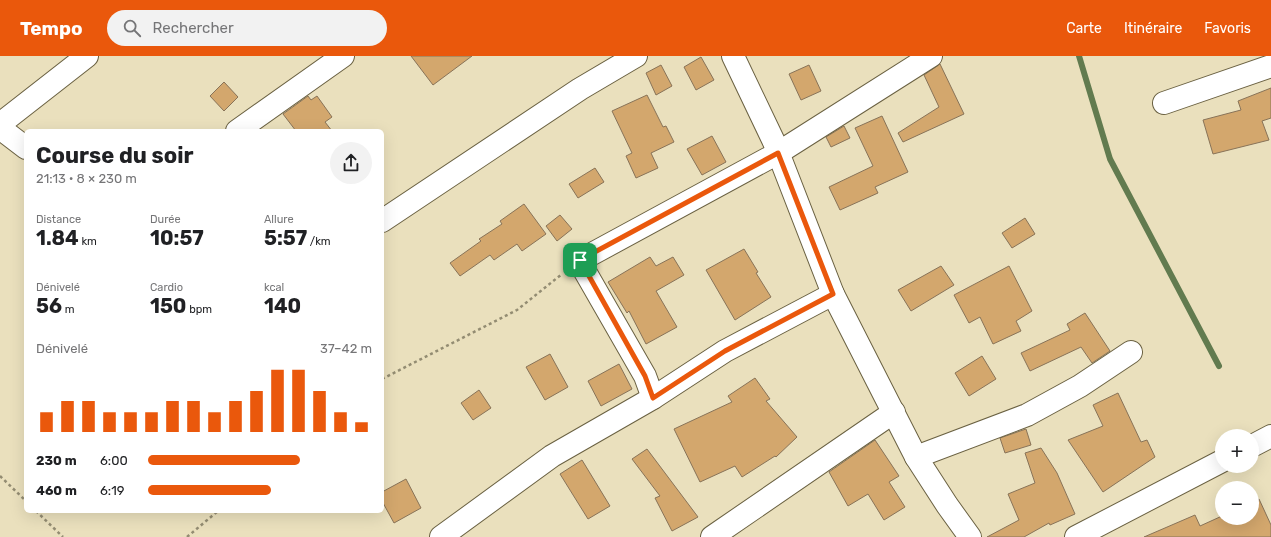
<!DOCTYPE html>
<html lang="fr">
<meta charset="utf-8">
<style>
body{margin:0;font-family:Rubik,sans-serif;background:#f2f2f2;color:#202124;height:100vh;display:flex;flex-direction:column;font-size:15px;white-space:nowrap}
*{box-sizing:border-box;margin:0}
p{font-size:13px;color:#757577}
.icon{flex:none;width:22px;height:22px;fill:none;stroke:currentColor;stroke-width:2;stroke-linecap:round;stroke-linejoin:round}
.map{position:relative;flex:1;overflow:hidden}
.details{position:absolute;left:24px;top:73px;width:360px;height:384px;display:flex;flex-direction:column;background:#fff;border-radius:6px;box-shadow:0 4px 16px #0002}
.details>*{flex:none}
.controls{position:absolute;left:1215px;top:373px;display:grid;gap:8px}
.controls a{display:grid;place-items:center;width:44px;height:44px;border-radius:50%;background:#fff;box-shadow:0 4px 16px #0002;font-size:20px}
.pin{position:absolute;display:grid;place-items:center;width:34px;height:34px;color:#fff;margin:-17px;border-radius:8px;box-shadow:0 2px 6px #0006}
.round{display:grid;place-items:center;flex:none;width:42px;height:42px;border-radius:21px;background:#f2f2f2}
.overview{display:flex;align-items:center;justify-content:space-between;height:68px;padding:0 12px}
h1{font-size:22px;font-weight:700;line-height:30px}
.stats{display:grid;grid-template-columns:repeat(3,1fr);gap:6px;height:68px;padding:4px 12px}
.stats div{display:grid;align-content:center}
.stats b{font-size:20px;font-weight:700}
.stats small{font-size:11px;font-weight:400}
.stats p{font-size:11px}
.chart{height:112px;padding:8px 12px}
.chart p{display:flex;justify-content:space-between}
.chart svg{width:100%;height:72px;margin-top:4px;stroke:#ea580c;stroke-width:6}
ul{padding:0 12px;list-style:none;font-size:13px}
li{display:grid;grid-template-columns:64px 48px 1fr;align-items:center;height:30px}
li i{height:10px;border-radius:5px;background:#ea580c}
header{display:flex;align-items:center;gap:24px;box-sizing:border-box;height:56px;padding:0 20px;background:#ea580c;color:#fff}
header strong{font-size:19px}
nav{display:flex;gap:22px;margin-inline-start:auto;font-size:14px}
.search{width:280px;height:36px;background:#f2f2f2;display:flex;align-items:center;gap:10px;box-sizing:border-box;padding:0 14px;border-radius:22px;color:#757577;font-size:15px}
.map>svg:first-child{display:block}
</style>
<header>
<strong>Tempo</strong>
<div class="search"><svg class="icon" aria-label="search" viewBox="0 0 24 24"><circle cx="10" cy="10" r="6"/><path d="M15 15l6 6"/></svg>Rechercher</div>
<nav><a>Carte</a><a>Itinéraire</a><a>Favoris</a></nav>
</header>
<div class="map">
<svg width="1271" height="481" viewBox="0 0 1271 481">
<rect width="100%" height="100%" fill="#eae0bd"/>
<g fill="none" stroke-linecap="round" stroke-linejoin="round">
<path stroke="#627b4f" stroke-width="6" d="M1079,0L1110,103L1219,310"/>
</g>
<g fill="#d3a76d" stroke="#887358">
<path d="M411,0H472L433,29Z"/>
<path d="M701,1L714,24L696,34L684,11Z"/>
<path d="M940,8L964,58L903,86L898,77L939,51L924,19Z"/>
<path d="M661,9L672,30L656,39L646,17Z"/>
<path d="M809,9L821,35L801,44L789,18Z"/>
<path d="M224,26L238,41L224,55L210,40Z"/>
<path d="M1271,32V62L1262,65L1269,84L1213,98L1203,64L1241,54L1238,45Z"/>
<path d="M647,39L663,71L666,70L674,86L651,97L658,112L636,122L626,100L632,97L612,55Z"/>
<path d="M308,40L311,44L317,40L332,61L325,66L332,75H296L283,58Z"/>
<path d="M882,60L908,116L875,131L878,137L840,154L829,131L873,110L855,72Z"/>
<path d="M844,70L850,82L831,91L826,81Z"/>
<path d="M712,80L726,106L702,119L687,93Z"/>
<path d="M595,112L604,126L578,142L569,128Z"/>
<path d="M524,148L546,178L522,195L517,188L494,204L490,199L460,220L450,207L481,185L479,183L502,168L500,165Z"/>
<path d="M560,159L572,173L557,185L546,170Z"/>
<path d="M1025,162L1035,178L1012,192L1002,177Z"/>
<path d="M744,193L758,216L756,217L771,241L735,264L706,214Z"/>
<path d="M650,201L656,210L673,201L684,219L656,235L677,271L646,288L629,255L627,257L608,226Z"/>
<path d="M941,210L954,229L911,255L898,234Z"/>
<path d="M1009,210L1032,255L1016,265L1021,275L993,288L980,261L969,267L954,239Z"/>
<path d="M1085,257L1110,295L1092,307L1081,291L1030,315L1021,297L1070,274L1067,268Z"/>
<path d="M550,298L568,331L545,344L526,311Z"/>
<path d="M982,300L996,323L969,340L955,317Z"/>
<path d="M619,308L632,333L601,350L588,325Z"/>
<path d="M755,322L770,343L766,345L797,381L776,401L775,400L742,421L735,410L700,426L674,373L732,346L728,340Z"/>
<path d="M479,334L491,352L473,364L461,347Z"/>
<path d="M1118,337L1141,386L1147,384L1155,401L1103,436L1068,384L1103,370L1093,349Z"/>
<path d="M1026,373L1031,389L1005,397L1000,382Z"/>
<path d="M875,384L899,420L889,426L905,451L884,464L868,438L848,450L829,416Z"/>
<path d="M1041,392L1057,417L1075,458L1050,469L1049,467L1024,481H987L1019,464L1008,438L1035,427L1025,397Z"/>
<path d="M647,393L698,461L672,475L655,442L660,440L632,403Z"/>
<path d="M582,404L610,450L588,463L560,418Z"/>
<path d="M406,423L421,452L394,467L382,445V436Z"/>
<path d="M1259,443L1271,469V481H1144L1195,459L1200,470L1222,460V462H1252V446Z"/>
</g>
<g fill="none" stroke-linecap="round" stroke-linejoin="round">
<g stroke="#6a6142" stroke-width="24">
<g id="minor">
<path d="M733,0L774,86L833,238L916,401L947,449L970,481"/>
<path d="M1164,47L1271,10"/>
<path d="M0,68L87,0"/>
<path d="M0,72L26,92"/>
<path d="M237,75L343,0"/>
<path d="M382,165L580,33L636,0"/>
<path d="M653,342L645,320L579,205L778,97L931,0"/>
<path d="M1252,390L1271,380"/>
<path d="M916,401L1027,359L1080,330L1131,296"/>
<path d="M441,481L552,400L653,342L725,295L833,238"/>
<path d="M712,481L894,356"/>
<path d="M1076,481L1222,405"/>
</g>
</g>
<g stroke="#938c72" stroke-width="2.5" stroke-dasharray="3 3" stroke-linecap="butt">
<path d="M382,323L517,254L562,218"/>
<path d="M0,420L26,445"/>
<path d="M36,455L63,481"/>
<path d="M187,481L218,455"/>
</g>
<use href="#minor" stroke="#fff" stroke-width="22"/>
</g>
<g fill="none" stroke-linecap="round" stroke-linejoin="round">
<g stroke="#fff" stroke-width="8">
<path id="route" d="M778,97L833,238L725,295L653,342L645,320L580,204Z"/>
</g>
<use href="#route" stroke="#ea580c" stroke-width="5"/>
</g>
</svg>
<div class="controls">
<a>+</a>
<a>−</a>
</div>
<div class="pin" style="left:580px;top:204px;background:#1e9e55"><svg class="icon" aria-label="arrive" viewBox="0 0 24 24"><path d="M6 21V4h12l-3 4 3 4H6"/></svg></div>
<section class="details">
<div class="overview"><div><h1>Course du soir</h1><p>21:13 · 8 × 230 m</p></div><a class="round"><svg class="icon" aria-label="share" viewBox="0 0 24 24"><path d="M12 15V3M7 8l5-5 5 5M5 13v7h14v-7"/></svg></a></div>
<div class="stats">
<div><p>Distance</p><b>1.84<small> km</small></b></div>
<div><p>Durée</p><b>10:57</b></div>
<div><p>Allure</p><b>5:57<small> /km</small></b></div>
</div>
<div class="stats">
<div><p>Dénivelé</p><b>56<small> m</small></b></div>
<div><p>Cardio</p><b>150<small> bpm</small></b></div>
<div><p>kcal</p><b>140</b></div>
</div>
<div class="chart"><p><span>Dénivelé</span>37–42 m</p>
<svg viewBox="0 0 160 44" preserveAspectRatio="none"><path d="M5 44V32M15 44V25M25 44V25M35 44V32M45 44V32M55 44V32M65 44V25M75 44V25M85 44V32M95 44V25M105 44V19M115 44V6M125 44V6M135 44V19M145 44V32M155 44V38"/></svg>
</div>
<ul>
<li><b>230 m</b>6:00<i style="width:68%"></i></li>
<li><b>460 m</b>6:19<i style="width:55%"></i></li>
</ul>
</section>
</div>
